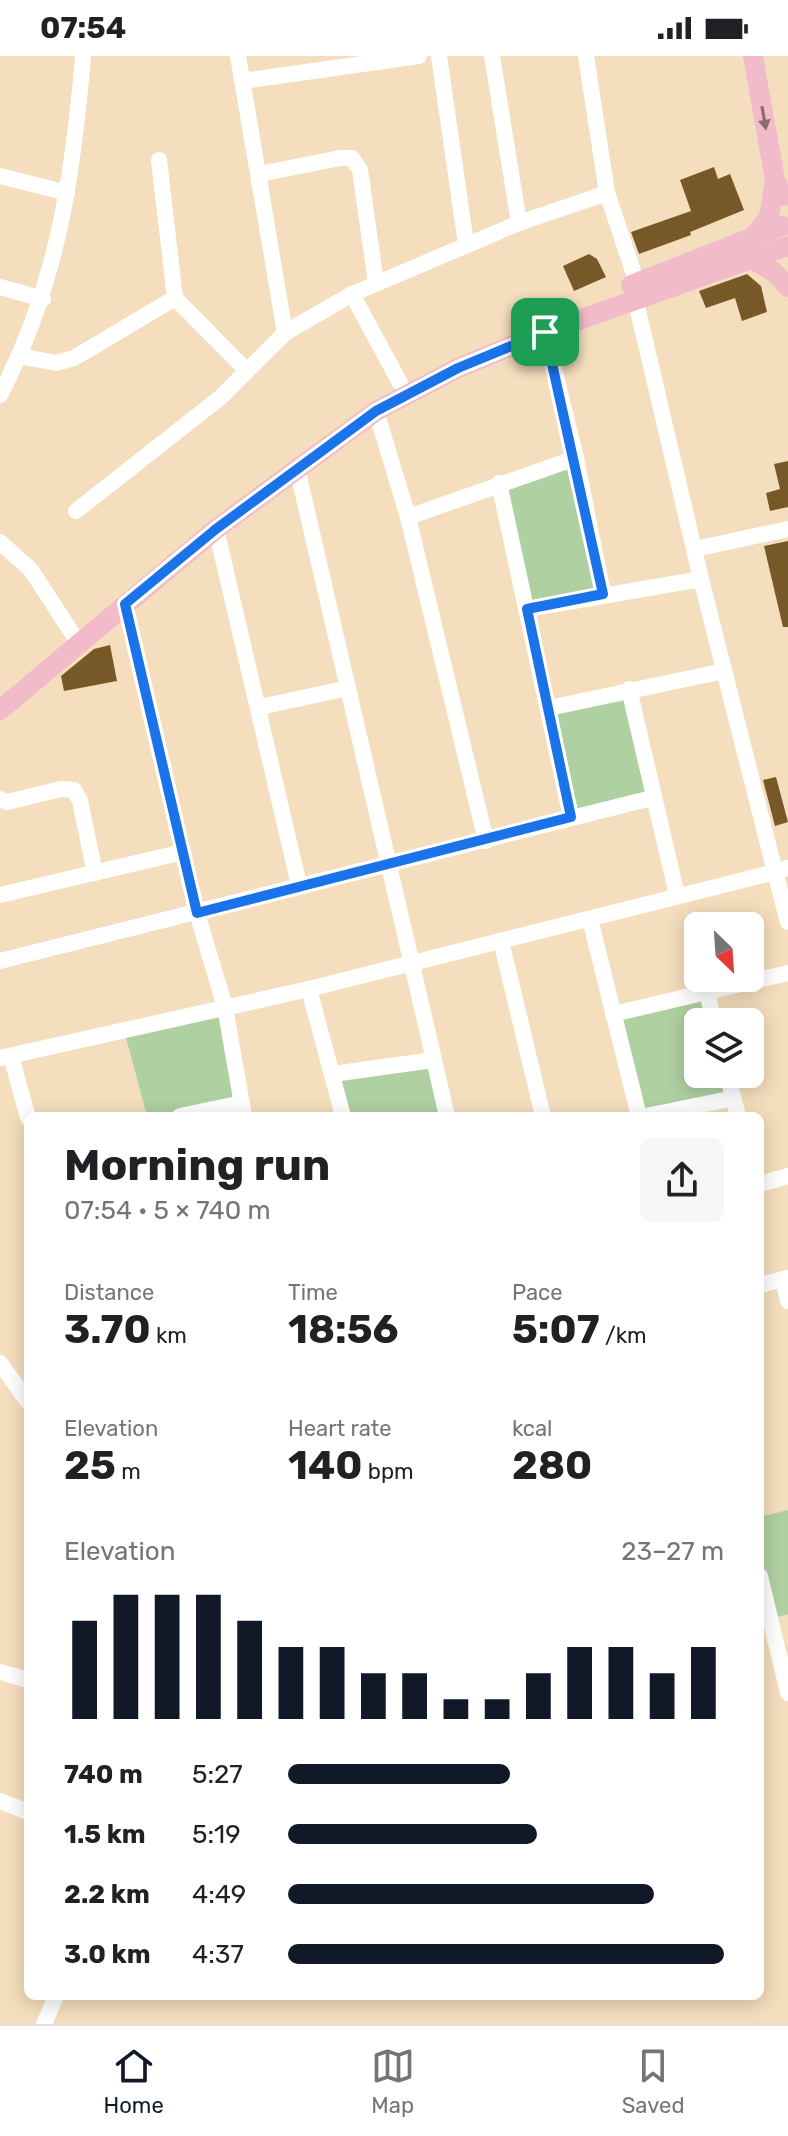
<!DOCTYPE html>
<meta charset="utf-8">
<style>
body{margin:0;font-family:Rubik,sans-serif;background:#f6f6f6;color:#202124;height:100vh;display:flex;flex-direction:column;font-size:30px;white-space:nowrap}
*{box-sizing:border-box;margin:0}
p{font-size:26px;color:#757577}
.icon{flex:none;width:44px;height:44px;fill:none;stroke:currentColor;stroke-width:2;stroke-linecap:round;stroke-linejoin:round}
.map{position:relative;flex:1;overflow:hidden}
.details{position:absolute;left:24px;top:1056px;width:740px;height:888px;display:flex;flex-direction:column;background:#fff;border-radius:12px;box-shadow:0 4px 20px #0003}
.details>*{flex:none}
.needle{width:52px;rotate:155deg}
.controls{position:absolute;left:684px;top:856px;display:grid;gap:16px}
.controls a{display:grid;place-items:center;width:80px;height:80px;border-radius:12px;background:#fff;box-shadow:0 4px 20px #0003;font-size:40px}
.pin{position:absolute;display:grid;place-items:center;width:68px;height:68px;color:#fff;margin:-34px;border-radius:16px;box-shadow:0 4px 12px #0006}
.round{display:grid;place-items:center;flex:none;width:84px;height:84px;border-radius:12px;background:#f6f6f6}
.summary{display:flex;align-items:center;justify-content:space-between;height:136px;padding:0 40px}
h1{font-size:44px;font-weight:700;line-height:60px}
.stats{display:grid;grid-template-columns:repeat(3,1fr);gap:12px;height:136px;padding:8px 40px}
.stats div{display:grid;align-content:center}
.stats b{font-size:40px;font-weight:700}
.stats small{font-size:22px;font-weight:400}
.stats p{font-size:22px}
.chart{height:224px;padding:16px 40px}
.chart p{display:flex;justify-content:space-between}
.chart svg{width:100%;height:144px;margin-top:8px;stroke:#111827;stroke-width:6}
ul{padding:0 40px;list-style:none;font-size:26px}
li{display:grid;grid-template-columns:128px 96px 1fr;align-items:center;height:60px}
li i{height:20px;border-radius:10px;background:#111827}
.status{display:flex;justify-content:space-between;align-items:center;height:56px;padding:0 40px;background:#fff;direction:ltr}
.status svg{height:22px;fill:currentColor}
.tabs{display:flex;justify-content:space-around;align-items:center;height:112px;border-top:2px solid #e0e0e0;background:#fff;font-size:22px;color:#757577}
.tabs a{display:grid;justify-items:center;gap:4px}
.tabs .current{color:#111827}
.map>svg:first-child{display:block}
</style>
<div class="status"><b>07:54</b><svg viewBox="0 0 49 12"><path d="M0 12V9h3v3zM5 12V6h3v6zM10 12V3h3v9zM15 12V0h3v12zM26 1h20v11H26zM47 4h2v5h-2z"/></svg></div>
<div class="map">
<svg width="788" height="1968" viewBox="0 0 788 1968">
<rect width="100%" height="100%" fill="#f4debd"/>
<g fill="#afd0a1">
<path d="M576,402L603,538L527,553L499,427Z"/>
<path d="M629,633L652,742L571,761L549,652Z"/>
<path d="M707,937L714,966H698V1018H727L734,1042L646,1060L613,958Z"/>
<path d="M225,951L242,1047L180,1060H147L124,974Z"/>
<path d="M433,1004L447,1060H342L333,1018Z"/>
<path d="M788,1454V1558L771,1563L760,1520V1461Z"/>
</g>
<g fill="#775927">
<path d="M714,111L718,123L730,118L744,154L690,176L691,179L639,198L631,176L691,155L680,124Z"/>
<path d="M589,198L597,203L606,221L574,235L563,210Z"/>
<path d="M747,218L761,230L767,256L742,265L735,242L706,252L699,235Z"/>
<path d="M788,405V451L770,455L766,437L780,433L774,408Z"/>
<path d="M788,485V571H783L764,490Z"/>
<path d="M110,589L117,625L64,635L61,620L94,593Z"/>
<path d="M776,721L788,766L775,770L763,724Z"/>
</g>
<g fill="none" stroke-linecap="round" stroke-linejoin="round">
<g stroke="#fff" stroke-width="16">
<path d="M238,0L285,277"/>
<path d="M439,0L466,188"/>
<path d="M492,0L519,167"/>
<path d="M586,0L607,137L637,227"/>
<path d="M242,25L419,0"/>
<path d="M159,104L175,242"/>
<path d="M260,118L340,102H352L360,114L376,227"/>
<path d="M0,120L67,137"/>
<path d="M0,231L43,243"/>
<path d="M635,242L701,523L775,816L788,812"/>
<path d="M545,276L576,402L603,538"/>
<path d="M20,300L56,307L74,302L175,242L247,315"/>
<path d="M400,327L352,238L519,167L607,137"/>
<path d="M0,339C57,230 73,121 83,0"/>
<path d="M376,355L408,461L486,785"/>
<path d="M297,412L447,1060"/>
<path d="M499,427L571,761"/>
<path d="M76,455L221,341L285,277L352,238"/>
<path d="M408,461L576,402"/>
<path d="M216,473L299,829"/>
<path d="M0,486L31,514L74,580"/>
<path d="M695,493L788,473"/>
<path d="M125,548L197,857L225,951L244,1060"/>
<path d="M527,553L701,523"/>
<path d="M629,633L677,839"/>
<path d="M260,651L348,632"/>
<path d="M549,652L724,615"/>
<path d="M0,743L7,746L61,733L74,734L80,745L95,817"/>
<path d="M0,839L183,796"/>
<path d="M590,863L639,1060"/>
<path d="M501,885L543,1060"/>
<path d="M0,905L652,742"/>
<path d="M309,933L343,1060"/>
<path d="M707,937L714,966"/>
<path d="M613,958L788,917"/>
<path d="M11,1000L28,1062"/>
<path d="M0,1002L309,933L775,816L788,866"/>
<path d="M333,1018L433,1004"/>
<path d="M727,1018L738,1060"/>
<path d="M180,1060L242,1047"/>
<path d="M646,1060L734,1042"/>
<path d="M760,1128L788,1120"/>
<path d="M783,1223L788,1245"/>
<path d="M760,1229L788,1222"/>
<path d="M0,1307L28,1346"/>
<path d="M760,1520L788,1637"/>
<path d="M0,1616L28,1624"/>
<path d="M0,1745L28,1756"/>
<path d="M44,1968L56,1940"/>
</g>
<g stroke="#f1bbca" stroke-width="20">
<path d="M753,0L775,124L783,140"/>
<path d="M754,180L769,161L775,124"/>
<path d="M750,202L774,216L788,231"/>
<path d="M631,229L782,170"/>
<path d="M0,654L216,473L376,355L458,312L545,276L788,190"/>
</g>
</g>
<defs><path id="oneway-solid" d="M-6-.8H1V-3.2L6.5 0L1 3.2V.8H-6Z" transform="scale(2)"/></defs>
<use fill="#896f6c" href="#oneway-solid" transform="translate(764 62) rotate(80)"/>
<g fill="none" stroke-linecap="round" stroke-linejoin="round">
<g stroke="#fff" stroke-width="16">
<path id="route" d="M545,276L603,538L527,553L571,761L197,857L125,548L216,473L376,355L458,312Z"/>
</g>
<use href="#route" stroke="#1a73e8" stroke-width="10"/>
</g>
</svg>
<div class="controls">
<a><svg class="needle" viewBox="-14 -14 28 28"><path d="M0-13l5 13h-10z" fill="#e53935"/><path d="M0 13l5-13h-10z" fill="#757577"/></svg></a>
<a><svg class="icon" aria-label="layers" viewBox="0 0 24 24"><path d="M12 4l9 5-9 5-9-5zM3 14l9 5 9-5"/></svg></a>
</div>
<div class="pin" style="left:545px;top:276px;background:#1e9e55"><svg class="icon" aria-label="arrive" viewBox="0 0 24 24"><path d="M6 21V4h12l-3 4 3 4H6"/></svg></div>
<section class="details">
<div class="summary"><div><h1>Morning run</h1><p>07:54 · 5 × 740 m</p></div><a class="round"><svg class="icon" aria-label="share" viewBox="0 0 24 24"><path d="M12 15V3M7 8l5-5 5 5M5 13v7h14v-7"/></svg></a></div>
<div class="stats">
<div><p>Distance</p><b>3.70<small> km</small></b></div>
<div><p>Time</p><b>18:56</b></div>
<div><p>Pace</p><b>5:07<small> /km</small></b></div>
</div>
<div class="stats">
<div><p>Elevation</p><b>25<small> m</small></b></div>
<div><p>Heart rate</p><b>140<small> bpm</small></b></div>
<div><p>kcal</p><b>280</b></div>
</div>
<div class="chart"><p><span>Elevation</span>23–27 m</p>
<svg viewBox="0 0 160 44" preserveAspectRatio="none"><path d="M5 44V14M15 44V6M25 44V6M35 44V6M45 44V14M55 44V22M65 44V22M75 44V30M85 44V30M95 44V38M105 44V38M115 44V30M125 44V22M135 44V22M145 44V30M155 44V22"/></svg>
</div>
<ul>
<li><b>740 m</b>5:27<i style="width:51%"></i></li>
<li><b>1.5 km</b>5:19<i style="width:57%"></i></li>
<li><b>2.2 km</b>4:49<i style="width:84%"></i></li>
<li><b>3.0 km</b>4:37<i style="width:100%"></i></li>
</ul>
</section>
</div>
<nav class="tabs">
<a class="current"><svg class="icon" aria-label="home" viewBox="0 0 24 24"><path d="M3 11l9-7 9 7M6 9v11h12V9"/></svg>Home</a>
<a><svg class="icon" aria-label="map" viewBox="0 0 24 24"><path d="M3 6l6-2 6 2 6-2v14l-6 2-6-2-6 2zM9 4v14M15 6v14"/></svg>Map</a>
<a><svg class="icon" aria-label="saved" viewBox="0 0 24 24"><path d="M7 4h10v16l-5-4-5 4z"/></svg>Saved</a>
</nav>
